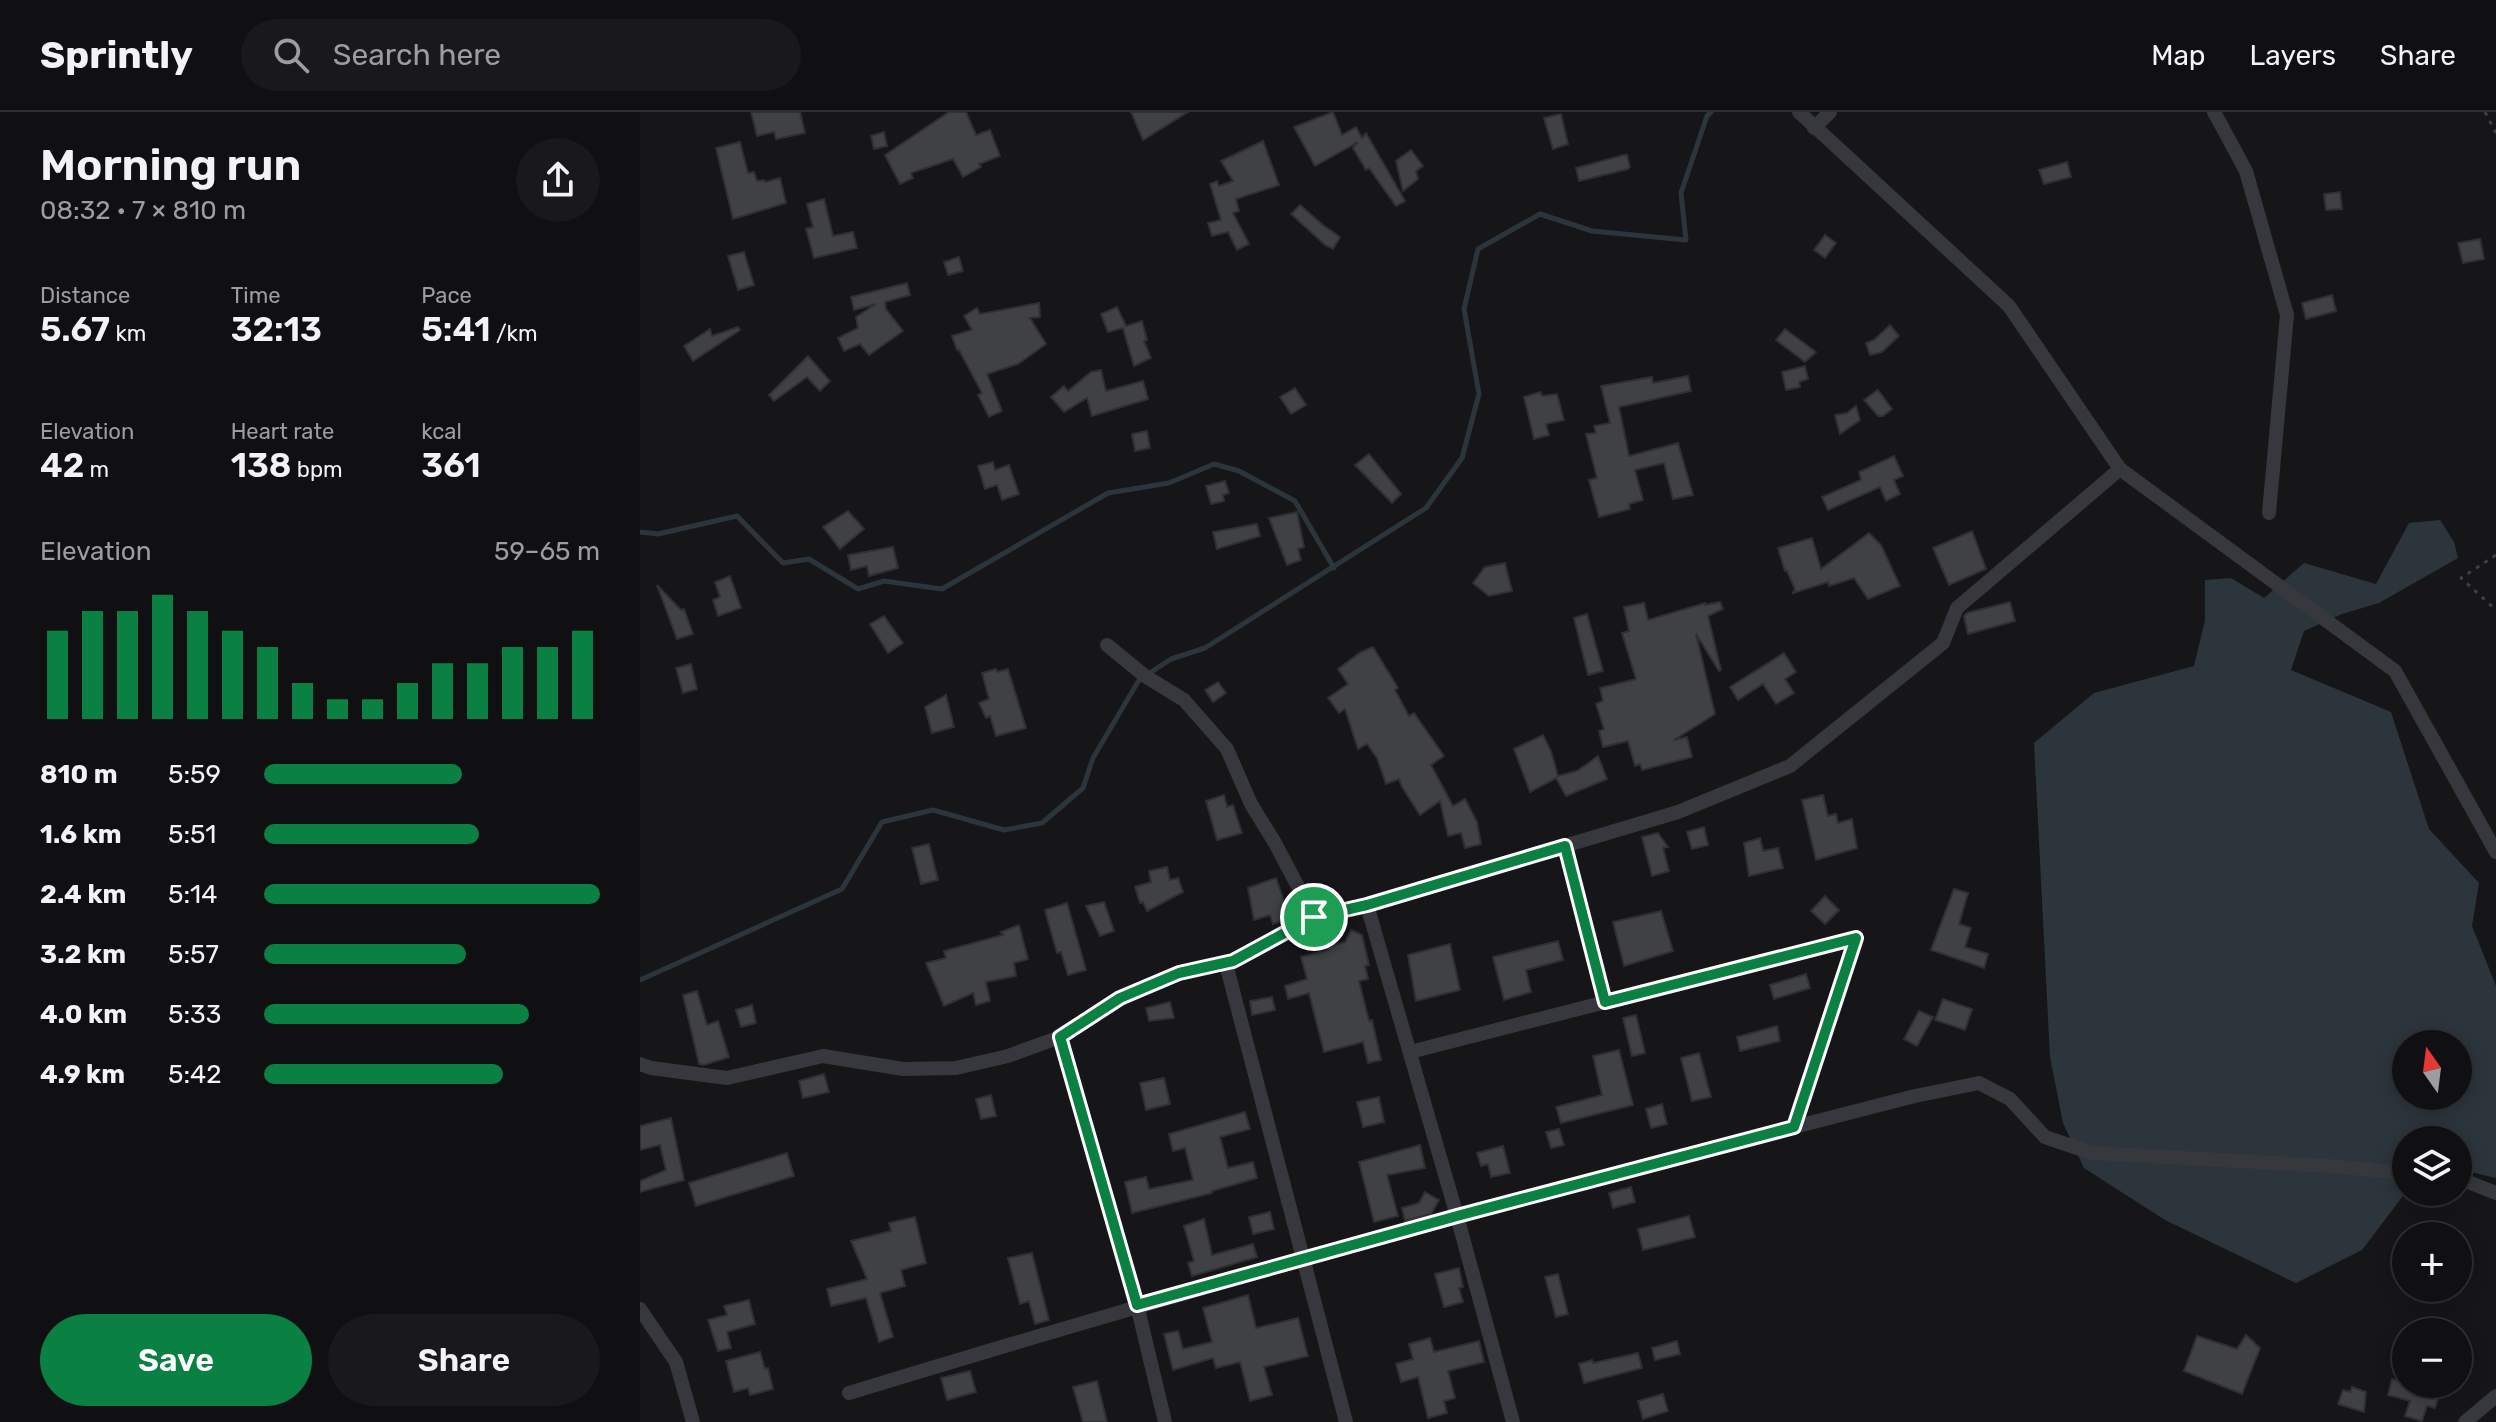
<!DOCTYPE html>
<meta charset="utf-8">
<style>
body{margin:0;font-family:Rubik,sans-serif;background:#19191b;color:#f1f3f6;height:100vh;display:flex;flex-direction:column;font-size:30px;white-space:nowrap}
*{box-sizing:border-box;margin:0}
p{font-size:26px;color:#9c9d9f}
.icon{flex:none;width:44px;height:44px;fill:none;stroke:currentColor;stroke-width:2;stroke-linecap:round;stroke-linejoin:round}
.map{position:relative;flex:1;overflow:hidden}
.panel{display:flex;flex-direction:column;background:#101012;width:640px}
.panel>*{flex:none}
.needle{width:52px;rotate:346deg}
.buttons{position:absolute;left:1752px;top:918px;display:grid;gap:16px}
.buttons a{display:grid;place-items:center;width:80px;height:80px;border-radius:50%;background:#101012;box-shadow:0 4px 20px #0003,0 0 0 2px #303032;font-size:40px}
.pin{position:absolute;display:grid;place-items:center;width:68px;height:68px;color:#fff;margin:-34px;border:4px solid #fff;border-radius:50%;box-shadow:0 2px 8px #0007}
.round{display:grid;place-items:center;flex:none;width:84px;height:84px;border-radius:42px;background:#19191b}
.head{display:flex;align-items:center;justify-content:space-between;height:136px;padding:0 40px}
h1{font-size:44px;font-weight:600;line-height:60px}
.stats{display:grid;grid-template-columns:repeat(3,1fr);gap:12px;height:136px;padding:8px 40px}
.stats div{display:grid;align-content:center}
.stats b{font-size:34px;font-weight:600}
.stats small{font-size:22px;font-weight:400}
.stats p{font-size:22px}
.chart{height:224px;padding:16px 40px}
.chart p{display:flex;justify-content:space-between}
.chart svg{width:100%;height:144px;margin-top:8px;stroke:#0b8043;stroke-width:6}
.button{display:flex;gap:16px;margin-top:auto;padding:16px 40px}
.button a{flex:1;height:92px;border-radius:48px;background:#0b8043;color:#fff;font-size:32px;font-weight:600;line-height:92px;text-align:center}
.button a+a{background:#19191b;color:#f1f3f6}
ul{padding:0 40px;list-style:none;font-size:26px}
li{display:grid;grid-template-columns:128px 96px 1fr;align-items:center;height:60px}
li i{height:20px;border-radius:10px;background:#0b8043}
header{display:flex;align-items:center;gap:48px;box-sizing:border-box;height:112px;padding:0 40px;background:#101012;border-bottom:2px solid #303032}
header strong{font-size:38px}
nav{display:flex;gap:44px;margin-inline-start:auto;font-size:28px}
.search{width:560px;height:72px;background:#19191b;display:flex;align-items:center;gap:20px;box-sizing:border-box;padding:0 28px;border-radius:44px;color:#9c9d9f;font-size:30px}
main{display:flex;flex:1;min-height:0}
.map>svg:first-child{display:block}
</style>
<header>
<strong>Sprintly</strong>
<div class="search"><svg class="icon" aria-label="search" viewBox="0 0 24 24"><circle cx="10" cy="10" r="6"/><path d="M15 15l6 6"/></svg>Search here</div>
<nav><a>Map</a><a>Layers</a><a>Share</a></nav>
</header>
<main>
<section class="panel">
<div class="head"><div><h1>Morning run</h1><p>08:32 · 7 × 810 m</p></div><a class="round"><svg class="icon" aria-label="share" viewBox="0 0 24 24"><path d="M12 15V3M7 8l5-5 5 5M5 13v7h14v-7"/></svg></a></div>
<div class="stats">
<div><p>Distance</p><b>5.67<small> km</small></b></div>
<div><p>Time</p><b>32:13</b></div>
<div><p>Pace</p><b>5:41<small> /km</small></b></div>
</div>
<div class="stats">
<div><p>Elevation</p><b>42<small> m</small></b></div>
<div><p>Heart rate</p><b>138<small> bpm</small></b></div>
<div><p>kcal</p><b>361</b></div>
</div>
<div class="chart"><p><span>Elevation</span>59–65 m</p>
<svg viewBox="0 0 160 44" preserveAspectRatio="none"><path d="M5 44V17M15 44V11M25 44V11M35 44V6M45 44V11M55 44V17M65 44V22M75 44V33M85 44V38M95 44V38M105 44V33M115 44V27M125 44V27M135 44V22M145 44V22M155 44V17"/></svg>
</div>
<ul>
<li><b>810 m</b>5:59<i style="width:59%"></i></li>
<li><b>1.6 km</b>5:51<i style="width:64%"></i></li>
<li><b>2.4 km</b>5:14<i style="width:100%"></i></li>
<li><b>3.2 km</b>5:57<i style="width:60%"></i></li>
<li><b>4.0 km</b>5:33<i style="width:79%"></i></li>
<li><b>4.9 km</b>5:42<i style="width:71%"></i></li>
</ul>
<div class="button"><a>Save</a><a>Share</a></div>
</section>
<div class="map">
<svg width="1856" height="1310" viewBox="0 0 1856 1310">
<rect width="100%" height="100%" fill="#161618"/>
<path fill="#2c353c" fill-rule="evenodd" d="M1800,408L1814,430L1818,446L1739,491L1702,502L1664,519L1651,558L1751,600L1789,717L1839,771L1832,814L1856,874V1066L1818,1057V1028H1766V1080L1722,1138L1656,1171L1525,1108L1444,1056L1423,1011L1410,945L1394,631L1454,581L1554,554L1565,508V468L1591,466L1624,486L1664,451L1736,472L1769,411ZM1766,932H1818V984H1766Z"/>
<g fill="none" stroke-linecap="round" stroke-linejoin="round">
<g stroke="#2c353c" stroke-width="5">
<path d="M0,420L18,422L97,404L143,451L169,447L218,477L244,469L302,477L468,381L529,371L574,352L599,359L655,389L694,456"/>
<path d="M0,868L202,777L242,710L293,698L364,718L402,711L443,676L453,646L499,568L531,547L565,536L786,396L822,346L839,282L824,197L838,137L900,102L952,119L1046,128L1041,81L1067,4L1071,0"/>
</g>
</g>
<g fill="#404145" stroke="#303034" stroke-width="2">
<path d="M111,0H160L165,21L136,27L134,20L117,24Z"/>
<path d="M309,0H326L336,23L350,18L360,44L339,52L341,55L323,65L313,47L271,61L273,66L260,72L245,43Z"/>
<path d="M491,0H548L503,28Z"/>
<path d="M693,0L702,23L716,15L722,26L726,21L765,89L756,94L729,56L726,58L713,36L718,30L675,54L654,15Z"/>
<path d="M921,2L928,32L913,37L904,6Z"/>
<path d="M244,20L247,34L234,37L231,24Z"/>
<path d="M623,29L639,73L596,87L599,99L593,101L609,132L597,138L588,120L572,124L568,111L581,108L570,72L577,69L579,74L593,69L581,49Z"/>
<path d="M100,30L108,61L114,60L117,69L124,68L125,70L140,66L146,91L93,107L76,36Z"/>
<path d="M771,38L783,54L776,59L778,67L763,79L756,49Z"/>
<path d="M984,43H987L990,55L988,57L939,69L936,56Z"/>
<path d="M1427,50L1431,65L1404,72L1399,58Z"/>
<path d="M1700,80L1702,97L1686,98L1684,82Z"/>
<path d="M184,87L193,124L213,120L217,136L174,146L166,117L173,115L167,92Z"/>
<path d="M660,93L683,113L700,125L693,137L685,133L651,102Z"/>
<path d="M1185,123L1196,131L1185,146L1174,138Z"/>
<path d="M1840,127L1844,147L1823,151L1818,131Z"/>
<path d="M104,140L114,173L98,178L88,144Z"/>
<path d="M319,145L323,159L308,163L304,150Z"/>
<path d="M267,171L270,183L245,190L246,197L263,219L229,243L220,232L204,239L198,226L218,216L216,205L236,192L214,198L211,185Z"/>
<path d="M1692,183L1696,199L1666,207L1662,191Z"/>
<path d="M399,191L400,205L390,206L406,232L378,252L347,262L362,299L349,305L338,283L342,281L319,238H317L312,224L332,218L324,204L337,196L340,202Z"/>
<path d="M477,195L486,214L502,209L507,228L504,229L511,246L494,254L483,216L468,220L461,202Z"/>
<path d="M1250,213L1259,224L1242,240L1230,243L1226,231L1234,228Z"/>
<path d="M98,215L100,218L53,249L44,234L70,217L72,224Z"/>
<path d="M1145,217L1176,240L1165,250L1136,228Z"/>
<path d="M168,244L190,269L180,279L167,265L134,289L129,283Z"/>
<path d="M1165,254L1168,267L1159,270L1160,275L1146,278L1142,260Z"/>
<path d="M461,258L466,279L503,269L508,287L452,304L447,286L424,300L411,285L424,274L428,279L451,260Z"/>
<path d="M1048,264L1051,279L979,295L989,344L1038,331L1053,383L1033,387L1024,351L995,358L1003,388L989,392L990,397L959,405L949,368L957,366L946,322L956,321L954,314L970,311L961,274L1012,265L1013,271Z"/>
<path d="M655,276L666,293L651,302L640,285Z"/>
<path d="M1238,278L1252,297L1243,304H1238L1224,288Z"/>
<path d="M900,280L902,284L917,282L924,308L906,312L909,323L894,327L884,285Z"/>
<path d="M1216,294L1220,308L1200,322L1195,303L1207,301Z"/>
<path d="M507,319L510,336L495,339L492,322Z"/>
<path d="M729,342L761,382L752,391L715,353Z"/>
<path d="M1254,344L1263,364L1254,368L1260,382L1246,389L1240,375L1188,398L1182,385L1221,368L1219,360Z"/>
<path d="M353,350L355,358L369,353L379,382L362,388L357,373L345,377L338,354Z"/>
<path d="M585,369L589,381L583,383L584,389L571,392L566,374Z"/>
<path d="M208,399L224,417L200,437L183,415Z"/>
<path d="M657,400L664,435L658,437L661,448L647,453L629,406Z"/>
<path d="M617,412L620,424L577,437L573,420Z"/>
<path d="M1332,419L1346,457L1309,473L1293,436Z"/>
<path d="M1229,421L1241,433L1260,474L1228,487L1214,466L1189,474L1188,470L1153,481L1155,477L1147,459H1145L1138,436L1172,426L1181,457Z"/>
<path d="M253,435L258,456L229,464L227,454L211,458L208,443Z"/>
<path d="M865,451L872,479L849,484L833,471L845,455Z"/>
<path d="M90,464L101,496L78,504L73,488L80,485L75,470Z"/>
<path d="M17,473L41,498L44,497L53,522L37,527Z"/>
<path d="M1080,490L1083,497L1068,504L1081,558L1079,559L1056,522L1075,602L1034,628L1047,625L1052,645L1002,658L1000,652L995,654L988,629L963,635L959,619L964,617L956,592L963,589L960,576L996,567L982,521L989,519L984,495L1004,491L1008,508L1065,491V493Z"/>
<path d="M1370,490L1375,509L1328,522L1324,504L1327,501Z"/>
<path d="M947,502L963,559L948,563L934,506Z"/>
<path d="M244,504L263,531L248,541L230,512Z"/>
<path d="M733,535L758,576L755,578L769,604L774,601L804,644L791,653L813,694L825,687L837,710L841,732L825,736L821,721L808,724L800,689L780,703L762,675L759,667L746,672L737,646L727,632L718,637L705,597L699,601L688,586L708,572L698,557L721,540Z"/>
<path d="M1144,541L1156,560L1145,567L1154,581L1136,592L1123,572L1098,588L1090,575Z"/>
<path d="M51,552L57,577L43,581L36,556Z"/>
<path d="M356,557L357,560L368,557L386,616L356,624L350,604L346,606L339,591L349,587L342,561Z"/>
<path d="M578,570L586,581L573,590L565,578Z"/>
<path d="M306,583L314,615L292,621L285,595Z"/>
<path d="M903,623L911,639L918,664L937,659L958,644L967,667L926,684L916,666L890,680L874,637Z"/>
<path d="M584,683L587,695L593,693L602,721L577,728L566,689Z"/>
<path d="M1183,683L1188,704L1196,702L1198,711L1212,707L1217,736L1176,748L1162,688Z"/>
<path d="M1064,715L1068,733L1052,737L1047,720Z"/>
<path d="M1018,721L1028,735L1023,736L1029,759L1012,764L1002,725Z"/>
<path d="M1120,726L1123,739L1138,736L1143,756L1109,764L1104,731Z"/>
<path d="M289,732L298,768L281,772L272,736Z"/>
<path d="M527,755L530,768L538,766L543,780L507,799L503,790L500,791L495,775L511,770L509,759Z"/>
<path d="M636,766L650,806L633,812L630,803L614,808L608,776Z"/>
<path d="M1314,777L1328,781L1319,812L1331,816L1325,835L1348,842L1344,856L1291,838Z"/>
<path d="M1185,784L1199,798L1185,812L1171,799Z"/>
<path d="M464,790L474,819L460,824L446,794Z"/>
<path d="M427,791L446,858L428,863L421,840L417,841L405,798Z"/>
<path d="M1021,799L1033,839L984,854L973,810Z"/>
<path d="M379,813L388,847L374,851L376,864L346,870L350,889L336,893L333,881L304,894L286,851L306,846L304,839L363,823L361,820Z"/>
<path d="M711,818L722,823L729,853L725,854L728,867L719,869L729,909L732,908L741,948L728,951L723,930L684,940L669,881L648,887L645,874L667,867L661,845L687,838L686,835L705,830Z"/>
<path d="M918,829L923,848L886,858L891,880L864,888L853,845Z"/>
<path d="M810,832L820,878L776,889L768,843Z"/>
<path d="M1166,862L1170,876L1134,887L1130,873Z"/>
<path d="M57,879L67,913L78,909L89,945L64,953L59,952L43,883Z"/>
<path d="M632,885L635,898L612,903L610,889Z"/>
<path d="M1303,887L1332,897L1325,918L1295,908Z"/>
<path d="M530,890L534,906L509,909L506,896Z"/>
<path d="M112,893L116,911L101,915L96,898Z"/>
<path d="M1279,899L1293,905L1277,934L1264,927Z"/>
<path d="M996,903L1005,941L992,944L983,906Z"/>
<path d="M1137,914L1140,929L1100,939L1097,925Z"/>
<path d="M979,938L993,993L921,1011L916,995L962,983L953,944Z"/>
<path d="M1059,941L1071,985L1052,989L1041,946Z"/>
<path d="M184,962L189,980L163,986L159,969Z"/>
<path d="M524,966L530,992L506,998L500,971Z"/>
<path d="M351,983L356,1004L341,1007L336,987Z"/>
<path d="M739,985L744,1010L723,1015L717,990Z"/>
<path d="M1022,992L1027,1012L1011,1016L1006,997Z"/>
<path d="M605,1000L610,1017L580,1025L588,1056L613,1050L617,1066L572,1079V1081L492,1101L485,1070L506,1065L509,1077L553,1068L545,1036L533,1039L529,1022Z"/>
<path d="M31,1006L44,1068L0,1080V1069L26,1058L20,1033L0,1038V1014Z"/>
<path d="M919,1017L924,1033L911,1036L906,1020Z"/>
<path d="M780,1033L785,1056L747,1063L758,1104L734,1110L719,1050Z"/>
<path d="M863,1034L870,1061L851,1065L848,1052L841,1054L837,1041Z"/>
<path d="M147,1041L154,1064L56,1094L49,1071Z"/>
<path d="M991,1075L995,1090L973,1096L969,1081Z"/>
<path d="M785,1080L799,1088L791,1102L765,1109L762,1096L779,1091Z"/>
<path d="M630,1100L634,1117L613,1122L609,1105Z"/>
<path d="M1049,1104L1055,1125L1003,1138L998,1117Z"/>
<path d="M275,1105L286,1151L261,1158L265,1174L240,1181L253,1225L239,1230L226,1186L191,1194L187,1177L227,1167L211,1129L251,1119L249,1111Z"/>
<path d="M564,1107L572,1143L613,1132L617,1145L552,1164L548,1151L554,1149L544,1114Z"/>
<path d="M392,1141L409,1208L395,1212L389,1189L380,1192L368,1146Z"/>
<path d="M819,1156L823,1175L819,1176L823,1190L804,1195L795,1162Z"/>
<path d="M918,1162L928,1202L916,1205L905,1165Z"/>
<path d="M608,1183L616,1216L658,1206L668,1244L624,1255L632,1283L610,1289L600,1250L576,1256L573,1246L533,1258L524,1222L538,1219L543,1237L572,1230L563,1196Z"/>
<path d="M109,1188L115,1212L87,1220L91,1236L78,1239L68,1208L87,1203L84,1194Z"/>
<path d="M1606,1223L1620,1236L1602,1282L1544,1259L1557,1224L1597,1237Z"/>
<path d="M790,1226L794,1240L839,1229L844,1250L808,1259L815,1286L804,1289L807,1301L788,1306L778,1265L761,1270L756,1252L773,1247L769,1232Z"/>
<path d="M1037,1229L1040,1242L1015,1248L1012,1236Z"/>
<path d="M120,1240L125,1257L128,1256L133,1277L110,1283L108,1276L94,1280L86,1249Z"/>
<path d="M998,1241L1002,1256L944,1271L939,1252L952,1248L953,1251Z"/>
<path d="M330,1259L336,1280L307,1288L301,1266Z"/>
<path d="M1752,1267L1800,1280L1795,1296L1787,1294L1782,1309L1765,1304L1770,1289L1748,1283Z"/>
<path d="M457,1269L467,1310H443L433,1275Z"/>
<path d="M1712,1275L1726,1280L1724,1300L1698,1292L1703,1278L1710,1280Z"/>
<path d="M1023,1282L1028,1299L1003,1307L998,1289Z"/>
</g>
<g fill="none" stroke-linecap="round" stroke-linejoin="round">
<g stroke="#3d3f44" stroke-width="3" stroke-dasharray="4 6" stroke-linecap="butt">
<path d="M1845,0L1856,21"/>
<path d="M1856,443L1821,466L1856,498"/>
</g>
<g stroke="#37383d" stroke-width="14">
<path d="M1159,0L1369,194L1480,357L1755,559L1856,740"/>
<path d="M1574,0L1606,59L1647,203L1629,401"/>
<path d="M1174,16L1190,0"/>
<path d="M925,734L965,890"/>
<path d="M727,793L817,1104L873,1310"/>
<path d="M674,805L727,793L1038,700L1150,654L1303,531L1317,496L1480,357"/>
<path d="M586,852L706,1310"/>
<path d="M420,925L497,1193L525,1310"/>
<path d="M770,940L1216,826"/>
<path d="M0,952L11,956L87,966L183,944L263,957L316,956L368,944L420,925L480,886L539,861L593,849L674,805L635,731L611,692L587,637L544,588L505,564L467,533"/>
<path d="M1154,1015L1216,826"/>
<path d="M1818,1066L1856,1081"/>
<path d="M0,1197L36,1250L53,1310"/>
<path d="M209,1281C562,1173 917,1075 1275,984L1339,971L1370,987L1405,1025L1452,1041L1689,1054L1766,1061"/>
<path d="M1825,1310L1856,1284"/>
</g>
</g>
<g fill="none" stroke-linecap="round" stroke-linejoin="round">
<g stroke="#fff" stroke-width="16">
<path id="route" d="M925,734L965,890L1216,826L1154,1015L817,1104L497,1193L420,925L480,886L539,861L593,849L674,805L727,793Z"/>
</g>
<use href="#route" stroke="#0b8043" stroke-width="10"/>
</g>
</svg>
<div class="buttons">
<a><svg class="needle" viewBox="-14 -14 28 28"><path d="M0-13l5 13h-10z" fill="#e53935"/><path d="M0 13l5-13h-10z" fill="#9c9d9f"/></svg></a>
<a><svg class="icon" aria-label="layers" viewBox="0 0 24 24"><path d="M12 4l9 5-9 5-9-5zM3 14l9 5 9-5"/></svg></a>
<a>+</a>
<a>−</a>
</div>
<div class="pin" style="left:674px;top:805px;background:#1e9e55"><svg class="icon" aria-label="arrive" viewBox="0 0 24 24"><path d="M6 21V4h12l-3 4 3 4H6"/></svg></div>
</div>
</main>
